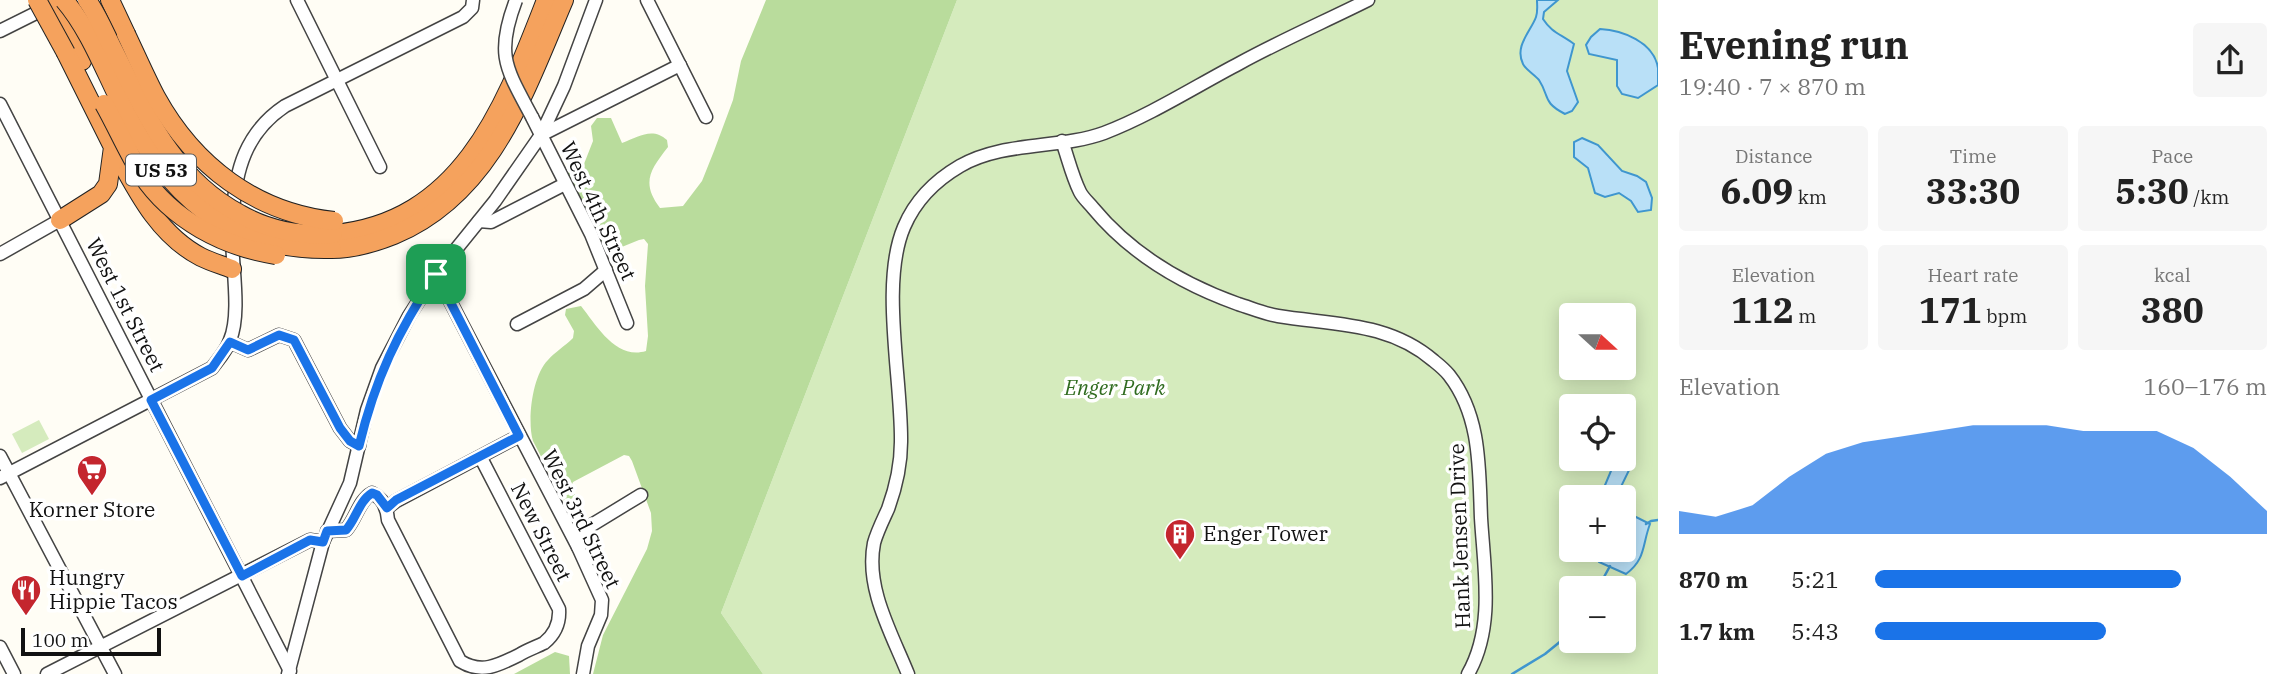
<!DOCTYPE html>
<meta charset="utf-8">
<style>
body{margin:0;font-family:"IBM Plex Serif",serif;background:#f6f6f6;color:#222;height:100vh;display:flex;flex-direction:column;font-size:26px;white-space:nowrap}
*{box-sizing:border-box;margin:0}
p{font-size:23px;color:#767676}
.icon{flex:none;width:38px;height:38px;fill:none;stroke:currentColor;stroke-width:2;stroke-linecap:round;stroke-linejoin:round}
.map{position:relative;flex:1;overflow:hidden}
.details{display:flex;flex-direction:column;background:#fff;width:630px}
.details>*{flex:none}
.needle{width:46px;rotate:111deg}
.controls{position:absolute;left:1559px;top:303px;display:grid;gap:14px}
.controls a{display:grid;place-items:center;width:77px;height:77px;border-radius:7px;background:#fff;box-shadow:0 4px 18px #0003;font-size:35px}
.scale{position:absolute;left:21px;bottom:18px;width:140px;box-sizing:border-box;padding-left:7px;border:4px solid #111;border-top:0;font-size:19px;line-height:24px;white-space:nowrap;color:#111;-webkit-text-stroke:5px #fff;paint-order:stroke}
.pin{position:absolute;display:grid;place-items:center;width:60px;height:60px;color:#fff;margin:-30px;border-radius:14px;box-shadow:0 4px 10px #0006}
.round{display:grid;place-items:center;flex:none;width:74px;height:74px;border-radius:7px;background:#f6f6f6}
.headline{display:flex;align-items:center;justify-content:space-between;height:119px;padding:0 21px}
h1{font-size:38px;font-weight:700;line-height:52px}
.stats{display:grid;grid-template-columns:repeat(3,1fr);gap:10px;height:119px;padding:7px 21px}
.stats div{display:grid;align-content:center;border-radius:7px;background:#f6f6f6;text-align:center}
.stats b{font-size:35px;font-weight:700}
.stats small{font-size:19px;font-weight:400}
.stats p{font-size:19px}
.chart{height:196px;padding:14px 21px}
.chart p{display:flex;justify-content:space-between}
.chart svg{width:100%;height:126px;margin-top:7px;fill:#1a73e8;opacity:.7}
ul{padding:0 21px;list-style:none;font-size:23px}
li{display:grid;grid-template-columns:112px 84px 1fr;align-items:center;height:52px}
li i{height:18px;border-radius:9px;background:#1a73e8}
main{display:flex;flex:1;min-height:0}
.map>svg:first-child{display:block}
</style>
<main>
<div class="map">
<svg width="1658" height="674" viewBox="0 0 1658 674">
<rect width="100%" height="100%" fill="#fffdf5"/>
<g fill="#d5ebbd" fill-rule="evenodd">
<path d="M957,0H1658V674H763L721,613ZM1572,315H1624V368H1572ZM1572,406H1624V458H1572ZM1572,497H1624V550H1572ZM1572,588H1624V640H1572Z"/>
<path d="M39,420L49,439L22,453L12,434Z"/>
</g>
<g fill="#b9dc9c">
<path d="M766,0H957L721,613L763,674H593L603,635L647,549L652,531L651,513L632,461L629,456L624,455L573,482L572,485L582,519L581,527L578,528L533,441C527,421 532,376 548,360C555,352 565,346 573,338L574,331L565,315L566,309L581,306C597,326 616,360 646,351L648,336L645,286L648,244L644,239L639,240L607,253L566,173L584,164L593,141L591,126L597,118H611L622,143C639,136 653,127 667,140L668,147C650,170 641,183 660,208L683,206L702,181L714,151L733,100L741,61Z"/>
<path d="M555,652L569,656L570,674H514Z"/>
</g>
<g fill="#b9e0f7" stroke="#3f96cf" stroke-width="2">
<path d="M1537,0H1558L1544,12L1543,19C1552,33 1561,34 1574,44L1567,71L1578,102L1572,111L1565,114C1542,102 1550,97 1539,80C1534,74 1526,70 1523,64C1514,46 1531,31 1536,17C1538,11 1537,6 1537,0Z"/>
<path d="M1600,29C1622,30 1654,42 1658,68C1658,73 1658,80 1658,85L1638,98L1622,94L1617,86V60L1589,54L1586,45L1591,37Z"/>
<path d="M1582,138L1598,145L1622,171L1637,176L1646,182L1652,198L1651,210L1638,212L1631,201L1619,193L1605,197L1595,193L1588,168L1574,157V142Z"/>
<path d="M1629,452L1633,462L1616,497H1600L1616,459L1624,458V453Z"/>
<path d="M1624,511L1650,524C1642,545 1646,559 1626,574L1599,562L1595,550H1624Z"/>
</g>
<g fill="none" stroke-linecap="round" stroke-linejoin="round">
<g stroke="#3f96cf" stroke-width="2.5">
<path d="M1646,524L1651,521L1658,520"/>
<path d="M1598,588L1610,566"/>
<path d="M1512,674L1545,654L1572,632"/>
</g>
<g stroke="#444" stroke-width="15">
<g id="minor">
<path d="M297,0L380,167"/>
<path d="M647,0L706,117"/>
<path d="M0,31L50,6"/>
<path d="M0,104L290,671"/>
<path d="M532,117L591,234L627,323"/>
<path d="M541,135L680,65"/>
<path d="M1062,141C1068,158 1072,176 1080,192C1083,198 1089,203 1093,208C1131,254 1182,284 1238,304C1251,308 1265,314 1278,316C1334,325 1389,322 1434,361C1439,365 1445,370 1449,375C1481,416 1479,468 1481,518C1484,569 1495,627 1468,674"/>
<path d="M233,214C235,170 246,132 285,106L463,17L472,8L473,0"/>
<path d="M479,221L491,222L565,184"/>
<path d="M0,254L60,220"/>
<path d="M436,274L578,547L602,600L601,615L588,646L583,674"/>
<path d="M517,324L584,289L606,270"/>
<path d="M230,342L248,350L279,335L294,340L340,428L350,441L359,446"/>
<path d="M0,456L115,674"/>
<path d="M0,478L212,368C218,360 227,350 230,340C241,314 232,266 232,236"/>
<path d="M387,508L396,501L519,436"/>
<path d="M327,531L346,530C356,519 359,500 372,493C383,498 387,508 388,520L460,661C481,674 497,666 519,655C527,650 536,647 544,643C555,634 560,623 559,609L481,458"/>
<path d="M578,547L590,526L641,495"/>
<path d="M0,647L14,674"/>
<path d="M47,674L310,540L323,542"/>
<path d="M288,674L323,542L350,483L367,410L382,368L409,316L436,274L495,201L541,135L564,86L596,0"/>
<path d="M908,674C892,634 865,588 874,543C877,532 883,520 888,509C896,487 901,465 901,442C902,380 880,283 904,227C915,201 936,180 960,166C1003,141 1060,149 1104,133C1151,115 1196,86 1240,63C1282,40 1326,21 1368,0"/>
</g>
</g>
<g stroke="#222" stroke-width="20">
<g id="highway">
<path d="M110,0L126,34"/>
<path d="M51,5L82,61"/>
<path d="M113,147C136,189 157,234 201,257C211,262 222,265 232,269"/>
<path d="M60,220L101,194L108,184L113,147L66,53"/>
<path d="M333,234C463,222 505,105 546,0"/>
<path d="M332,249C353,249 374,243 394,235C492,194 525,91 564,0"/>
</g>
</g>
<use href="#minor" stroke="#fff" stroke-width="12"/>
<use href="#highway" stroke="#f5a25d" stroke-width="18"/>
<g stroke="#444" stroke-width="15" stroke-linecap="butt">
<path id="minor-bridge" d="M516,0C495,55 506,68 532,117"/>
</g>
<g stroke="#222" stroke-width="20" stroke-linecap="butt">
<g id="highway-bridge">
<path d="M37,0L66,53"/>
<path d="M64,0C89,29 104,69 121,103C165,192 227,252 332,249"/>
<path d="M87,0C97,14 104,31 112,47C145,112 172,178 240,214C268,230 300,236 333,234"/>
<path d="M126,34C136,55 145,76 156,97C194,166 256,213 334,221"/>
<path d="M104,104C117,127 128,153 142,175C172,220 224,247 276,255"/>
</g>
</g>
<use href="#minor-bridge" stroke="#fff" stroke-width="12"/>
<use href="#highway-bridge" stroke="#f5a25d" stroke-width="18"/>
</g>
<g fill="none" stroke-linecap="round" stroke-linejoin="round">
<g stroke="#fff" stroke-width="14">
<path id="route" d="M436,274L519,436L396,500L387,508L377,495L372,493C359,501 356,519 346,530L327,531L323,542L310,540L242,576L151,400L212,368L230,342L248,350L279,335L294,340L340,428L350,441L359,446C375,379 398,331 436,274Z"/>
</g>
<use href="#route" stroke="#1a73e8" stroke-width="9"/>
</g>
<defs>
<g id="supermarket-pin" transform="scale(1.575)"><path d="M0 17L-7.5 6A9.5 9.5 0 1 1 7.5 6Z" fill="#c4262e" stroke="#fff"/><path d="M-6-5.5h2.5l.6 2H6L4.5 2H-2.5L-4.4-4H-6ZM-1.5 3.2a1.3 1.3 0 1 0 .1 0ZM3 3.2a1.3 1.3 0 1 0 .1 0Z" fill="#fff"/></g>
<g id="building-pin" transform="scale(1.575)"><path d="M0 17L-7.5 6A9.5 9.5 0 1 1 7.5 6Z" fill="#c4262e" stroke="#fff"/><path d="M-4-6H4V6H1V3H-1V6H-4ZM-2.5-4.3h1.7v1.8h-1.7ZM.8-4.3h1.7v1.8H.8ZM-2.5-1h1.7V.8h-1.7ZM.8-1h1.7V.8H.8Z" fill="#fff"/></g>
<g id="restaurant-pin" transform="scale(1.575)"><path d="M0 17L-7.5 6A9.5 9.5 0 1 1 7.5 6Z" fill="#c4262e" stroke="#fff"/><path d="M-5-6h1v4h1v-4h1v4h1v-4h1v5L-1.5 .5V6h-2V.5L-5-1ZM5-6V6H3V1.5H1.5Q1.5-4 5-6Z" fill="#fff"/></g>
</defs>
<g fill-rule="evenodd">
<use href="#supermarket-pin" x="92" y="470"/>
<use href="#building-pin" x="1180" y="534"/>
<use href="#restaurant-pin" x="26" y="590"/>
</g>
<g text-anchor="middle" stroke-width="7" stroke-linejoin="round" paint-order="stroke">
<rect fill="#fff" stroke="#585858" stroke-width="2" x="126" y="154.5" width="70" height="31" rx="5"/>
<g font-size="19" font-weight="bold" fill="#111">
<text x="161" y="177">US 53</text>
</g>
<g font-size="21" fill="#111" stroke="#fff">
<text transform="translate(598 211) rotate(65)" y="7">West 4th Street</text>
<text transform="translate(125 305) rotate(63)" y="7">West 1st Street</text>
<text transform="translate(581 519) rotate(64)" y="7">West 3rd Street</text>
<text transform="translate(541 532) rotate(63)" y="7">New Street</text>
<text transform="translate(1460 536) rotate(-92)" y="7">Hank Jensen Drive</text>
</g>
<g font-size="21" font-style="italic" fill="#2f6b1f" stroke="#fff">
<text x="1115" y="395">Enger Park</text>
</g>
<g font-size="21" fill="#111" stroke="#fff" text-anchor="start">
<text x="92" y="517" text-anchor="middle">Korner Store</text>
<text x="1203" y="541">Enger Tower</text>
<text x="49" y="585">Hungry<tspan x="49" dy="24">Hippie Tacos</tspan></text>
</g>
</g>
</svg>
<div class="controls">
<a><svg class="needle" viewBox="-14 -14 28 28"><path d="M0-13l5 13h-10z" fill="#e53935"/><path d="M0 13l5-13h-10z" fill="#767676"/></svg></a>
<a><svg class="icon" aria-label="locate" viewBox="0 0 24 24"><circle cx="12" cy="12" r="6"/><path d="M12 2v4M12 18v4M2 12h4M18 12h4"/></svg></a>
<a>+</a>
<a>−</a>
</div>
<div class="scale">100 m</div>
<div class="pin" style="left:436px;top:274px;background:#1e9e55"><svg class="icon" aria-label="arrive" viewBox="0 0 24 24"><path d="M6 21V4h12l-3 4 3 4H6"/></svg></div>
</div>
<section class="details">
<div class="headline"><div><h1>Evening run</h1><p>19:40 · 7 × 870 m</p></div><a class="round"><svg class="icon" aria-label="share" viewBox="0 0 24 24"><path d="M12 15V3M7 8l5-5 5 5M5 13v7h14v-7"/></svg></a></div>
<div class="stats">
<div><p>Distance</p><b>6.09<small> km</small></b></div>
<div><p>Time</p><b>33:30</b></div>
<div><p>Pace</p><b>5:30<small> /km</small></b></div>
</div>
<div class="stats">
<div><p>Elevation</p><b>112<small> m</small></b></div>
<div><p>Heart rate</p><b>171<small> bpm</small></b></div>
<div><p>kcal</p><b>380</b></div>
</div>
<div class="chart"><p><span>Elevation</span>160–176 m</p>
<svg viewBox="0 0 160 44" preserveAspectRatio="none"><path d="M0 44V36L10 38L20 34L30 24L40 16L50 12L60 10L70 8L80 6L90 6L100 6L110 8L120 8L130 8L140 14L150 24L160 36V44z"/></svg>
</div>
<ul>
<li><b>870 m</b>5:21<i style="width:78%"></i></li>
<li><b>1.7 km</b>5:43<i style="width:59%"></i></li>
</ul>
</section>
</main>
